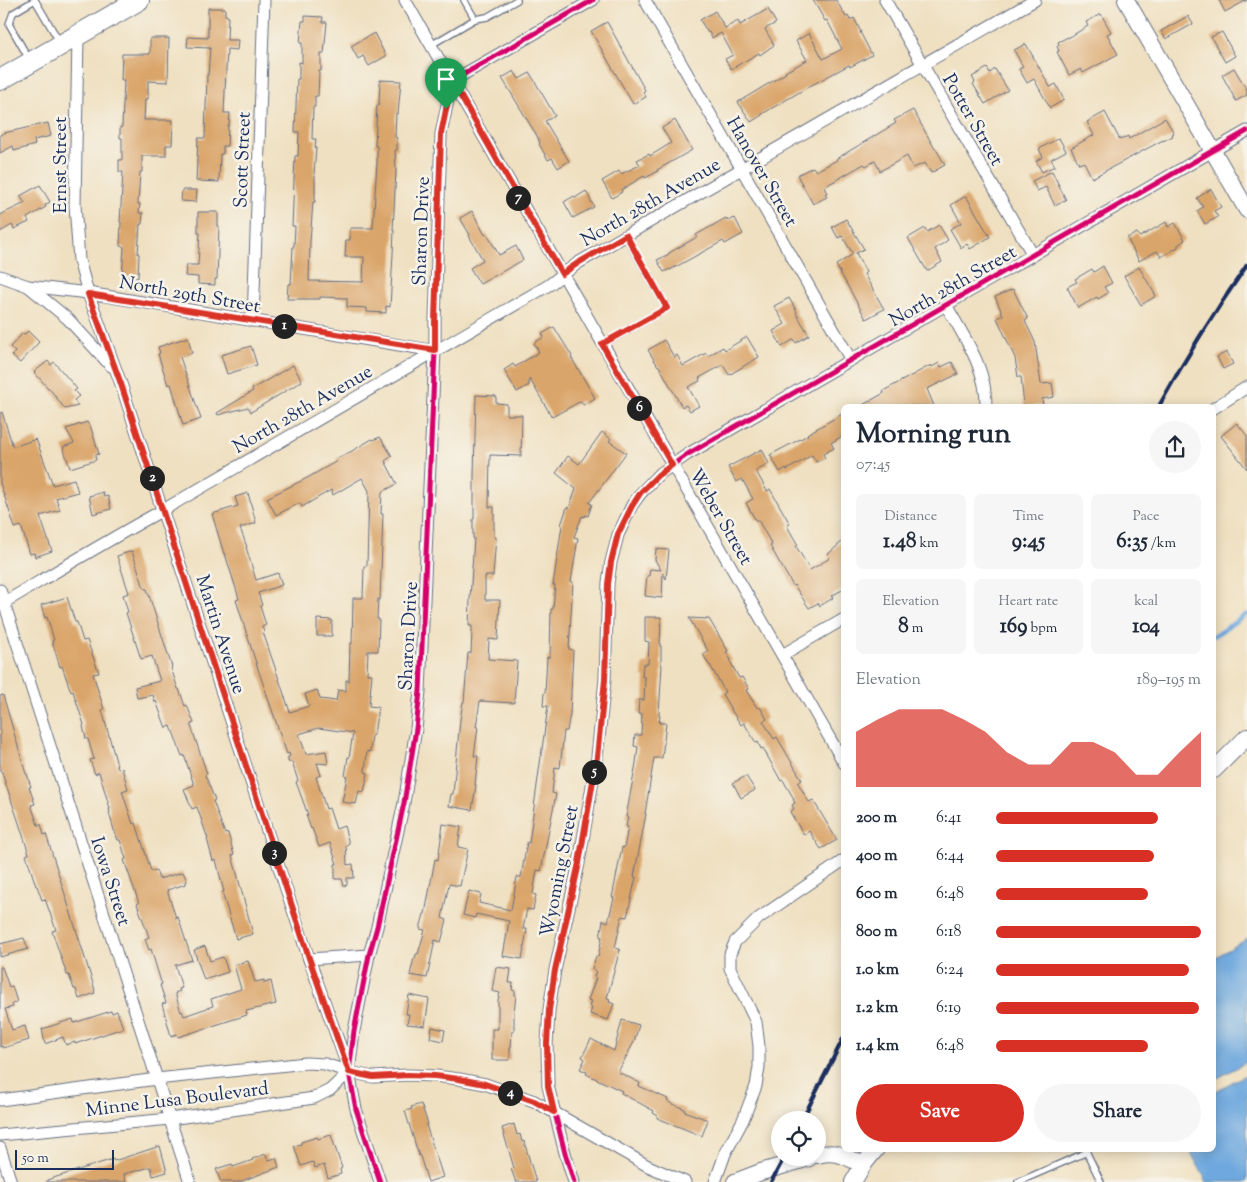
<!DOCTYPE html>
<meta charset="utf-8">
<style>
body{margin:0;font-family:"Sorts Mill Goudy",serif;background:#f6f6f7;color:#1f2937;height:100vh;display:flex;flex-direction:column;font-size:19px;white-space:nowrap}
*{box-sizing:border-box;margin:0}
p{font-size:16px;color:#747a83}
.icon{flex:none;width:28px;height:28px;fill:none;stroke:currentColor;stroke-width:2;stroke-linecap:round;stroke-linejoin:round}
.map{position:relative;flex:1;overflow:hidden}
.panel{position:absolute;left:841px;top:404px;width:375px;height:748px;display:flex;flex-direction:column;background:#fff;border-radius:8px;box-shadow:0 2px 12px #0003}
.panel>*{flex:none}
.buttons{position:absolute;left:771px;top:1111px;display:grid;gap:10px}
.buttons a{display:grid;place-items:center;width:55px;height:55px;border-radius:50%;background:#fff;box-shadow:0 2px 12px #0003;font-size:25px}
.scale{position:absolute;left:15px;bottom:12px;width:99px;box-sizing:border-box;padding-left:5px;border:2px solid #1b2f5e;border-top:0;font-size:14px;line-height:18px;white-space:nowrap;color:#1b2f5e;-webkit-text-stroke:4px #f7f3e8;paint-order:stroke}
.pin{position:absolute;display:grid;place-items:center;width:42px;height:42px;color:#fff;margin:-51px -21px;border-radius:50% 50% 50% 0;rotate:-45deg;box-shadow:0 0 5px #0007}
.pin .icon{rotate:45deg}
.km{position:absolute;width:25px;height:25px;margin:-12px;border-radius:50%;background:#222;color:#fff;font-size:14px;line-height:25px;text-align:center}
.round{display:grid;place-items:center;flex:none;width:52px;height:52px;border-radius:26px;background:#f6f6f7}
.headline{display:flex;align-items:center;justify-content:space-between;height:85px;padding:0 15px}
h1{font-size:28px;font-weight:800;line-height:38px}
.metrics{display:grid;grid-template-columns:repeat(3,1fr);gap:8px;height:85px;padding:5px 15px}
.metrics div{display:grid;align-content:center;border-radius:8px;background:#f6f6f7;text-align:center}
.metrics b{font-size:21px;font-weight:800}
.metrics small{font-size:14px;font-weight:400}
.metrics p{font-size:14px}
.chart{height:140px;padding:10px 15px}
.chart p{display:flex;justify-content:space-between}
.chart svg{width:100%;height:90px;margin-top:5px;fill:#d93025;opacity:.7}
.primary-button{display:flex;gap:10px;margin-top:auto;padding:10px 15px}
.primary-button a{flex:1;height:58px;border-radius:30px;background:#d93025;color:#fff;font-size:20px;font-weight:800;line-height:58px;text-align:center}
.primary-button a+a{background:#f6f6f7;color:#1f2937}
ul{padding:0 15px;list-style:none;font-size:16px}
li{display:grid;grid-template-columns:80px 60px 1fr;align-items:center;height:38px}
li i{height:12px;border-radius:6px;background:#d93025}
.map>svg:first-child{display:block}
</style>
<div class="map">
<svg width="1247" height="1182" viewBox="0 0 1247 1182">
<rect width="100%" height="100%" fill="#f7f3e8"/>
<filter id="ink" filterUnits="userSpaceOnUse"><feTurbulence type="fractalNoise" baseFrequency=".02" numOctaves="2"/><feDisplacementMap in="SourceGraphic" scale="10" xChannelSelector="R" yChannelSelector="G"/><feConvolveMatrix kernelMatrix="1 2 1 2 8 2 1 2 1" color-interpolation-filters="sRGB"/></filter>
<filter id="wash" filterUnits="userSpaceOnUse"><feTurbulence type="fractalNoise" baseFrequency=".0096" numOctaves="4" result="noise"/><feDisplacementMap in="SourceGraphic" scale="20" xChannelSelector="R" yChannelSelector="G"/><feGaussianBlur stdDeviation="1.12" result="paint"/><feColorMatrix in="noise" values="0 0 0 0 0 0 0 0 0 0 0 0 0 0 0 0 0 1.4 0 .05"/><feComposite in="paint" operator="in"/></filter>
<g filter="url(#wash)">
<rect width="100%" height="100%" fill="#efe0c1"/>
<g fill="#6ea8de" stroke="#446c9e">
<path d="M1247,939V1062L1214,1080V958Z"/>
<path d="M1247,1074V1182H1207L1189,1149H1214V1092Z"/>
</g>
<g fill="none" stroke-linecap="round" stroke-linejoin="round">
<path stroke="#6ea8de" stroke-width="4" d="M1214,636L1247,614"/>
</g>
<g id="blocks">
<g fill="#daa56b">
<path d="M813,0H836L846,17L848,16L850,20L854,18L861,32H860L872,55L850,67L849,65L810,86L762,114V115L751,122L738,102L786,73L785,72L807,60L796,41L809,33L823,59L842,49L827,20L825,21Z"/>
<path d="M1219,0H1247L1225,12Z"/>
<path d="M208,8H225V15L228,16L227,40H238L237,50L227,49L224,113H230L229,125H228L227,146H223V154H220L219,182L196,181L198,138H205L207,75H208L210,48L187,47L188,37L208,38Z"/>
<path d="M768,9L776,23L765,29L774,45L760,55L759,53L731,69L725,59L733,55L721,33L712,38L709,32L708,33L700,20L715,11L725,28L738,21L740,25Z"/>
<path d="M1101,14L1111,32L1107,34L1118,54L1083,73L1081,69L1069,75L1057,52L1059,51L1057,46L1059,45L1058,42L1068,37V38L1088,26L1086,22Z"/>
<path d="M305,16L323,17L322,22H327L324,54H321V71H319L318,96H315V107H313L312,139H316L315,148H316L314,175H315V202H313L310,241L309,281L363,282L364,257H345L346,240H350V228H373L377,162V146H375L377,105H379L380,80L401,81L398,114L396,113L395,137L397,138V150H395L396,170L393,230H394L393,254L390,307L386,306V313L367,312V308L347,307V298L320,297V299H287L288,284H291L293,246H294L295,226H292L295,156H298L299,132H295L297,79H299V62L302,63V43H300L302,21H305Z"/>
<path d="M1188,16L1193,24L1166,39L1161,31Z"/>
<path d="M607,22L645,90L643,92L646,97L633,104L591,31Z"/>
<path d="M1222,32L1235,56L1225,62L1211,37Z"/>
<path d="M374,33L386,56L369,66L363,56L358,59L351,46Z"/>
<path d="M150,38H169L168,82L148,81V99H145L144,120H173L172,145H166V156H142V172H140L138,204H140L139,213H143L142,224H140L138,254H139L138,278L122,277L124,247L120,246L121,222H120L123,172H119V160H122V138H120V127H122L124,80H121L122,54H150Z"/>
<path d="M1026,44L1050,87L1056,84L1064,100L1050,108L1034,79L1027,83L1019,69L1023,67L1014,50Z"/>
<path d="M987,68L990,73L995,69L1008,90L985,104L973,84L975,82L972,77Z"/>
<path d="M1234,68L1247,90V95L1236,101L1222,75Z"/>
<path d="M514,71L519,79L530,73L555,116L545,121L569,161L558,168L552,158L548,160L539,144L540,143L537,136L502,78Z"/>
<path d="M913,110L935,149H936L945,165L931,173L925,163L913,168L907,156L880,171L875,161L866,166L864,164L824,187L827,193L825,194L827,197L813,204L797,175L813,167L816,171L837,160L836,159L896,123L894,120Z"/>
<path d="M1105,112L1120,140L1128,136L1129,139L1165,118L1174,133L1172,134L1173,136L1163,141V140L1152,146L1092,178L1084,162L1079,164L1071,148L1094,135L1087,122Z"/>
<path d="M675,120L692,150L657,170L658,171L655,172V173L645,178L644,176L621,190L622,192L612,198L602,181L619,171L621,174L640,165L637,160L649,154L650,156L671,143L662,128Z"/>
<path d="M48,123L51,136L34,140L35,145L14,151L13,146L0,153V135L4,133Z"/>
<path d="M1059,138L1066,151L1051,159L1055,166L1042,172L1036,161L1043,157L1039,149Z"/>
<path d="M1052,171L1066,200L1055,206L1046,187L1037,191L1032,181Z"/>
<path d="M40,185L50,202L45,205L46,207L27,218L29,222L14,229L12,225L0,232V215L25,203L20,196Z"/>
<path d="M1211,189L1221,207L1214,211L1218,217L1205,224L1197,211L1203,207L1197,198Z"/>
<path d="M182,190H197L196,202L181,201Z"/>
<path d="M586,191L594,207L573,218L564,202L574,196L575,198Z"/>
<path d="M966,196L990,237L970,249L967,244L961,248L950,229L961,223L951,205Z"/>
<path d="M472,211L485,235L487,234L499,255L516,246L523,260L480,284L470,268L483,260L469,236L470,235L460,218Z"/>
<path d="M198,212H218V226H219L217,279H215V285L198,284V277L185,276L186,265H198L200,233H198Z"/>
<path d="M726,218L728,221L735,218L743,234L725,244L723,241L670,270V269L664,272L657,260L669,254V253L697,237L696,235Z"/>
<path d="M846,219L864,249L856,253L866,272L864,274L884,309L866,319L836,265L853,254L842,236L838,238L832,227Z"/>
<path d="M1166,222L1168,227L1175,223L1185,240L1178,245V247L1161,257L1157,251L1139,261L1127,238L1137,233L1140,237Z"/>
<path d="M939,225L948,240L935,249L942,262L927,271L908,238L925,228L927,232Z"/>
<path d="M1103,266L1112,283L1104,287L1108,293L1098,299L1097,297L1078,308L1067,287L1077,282L1075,279L1092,269L1094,272Z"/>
<path d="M1139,267L1156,296L1141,305L1124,276Z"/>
<path d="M1013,289L1028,319L1025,321L1035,342L1041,384L1052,383L1054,397L1042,399L1043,406H1024L1021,377H1018L1015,358L997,318L1003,315L995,297Z"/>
<path d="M789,298L797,312L796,313L809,335L796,343L794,339L782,347L773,331L785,324L774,306Z"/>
<path d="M554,327L572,356L571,357L595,398L583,405L581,401L552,417L529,378V385L517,392L504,370L513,364L515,367L539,352L534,343L544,337L542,334Z"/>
<path d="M28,331L39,342L20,363L12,356L15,352L10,347L23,333L25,334Z"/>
<path d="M188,337L192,353L180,357L201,419L183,425L171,384L168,385L158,354L160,353L158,347Z"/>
<path d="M747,337L759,357L729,375L723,365L699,378L700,381L688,387L699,406L690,411L686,405L682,407L659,366H658L648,350L664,340L674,357L677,355L683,366L706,353L708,356L723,347L725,350Z"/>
<path d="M251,346L257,365L227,374L221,355Z"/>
<path d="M1227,352L1233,364L1223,369L1217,357Z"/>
<path d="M48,361L51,365L54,362L77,389L74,391L79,396L74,400L78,406L65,409L49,388H48L34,372Z"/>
<path d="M952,362L958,374L927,389L934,406H861L884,393L883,391L931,365L932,367L939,363L941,367Z"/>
<path d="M293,365L302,381L251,412L248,407L218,415L217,413L253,391L252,389Z"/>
<path d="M476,395L496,396V403L507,404V415H522L521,456L490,455L489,507H494V537H496L493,576H485V600H500L498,640L489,639L488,659L517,661L514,703L480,701L476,727H478L474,756H478L475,785H476L472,810L449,806L451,794H453L460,720L463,702H464L468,653H471L472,632V626H469L470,599L474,538H473V519H474V476Z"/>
<path d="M2,412L13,447L36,439L53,485L74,479L78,492L56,498L60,510L40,516L52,551L35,557L34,553L30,554L21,526L15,528L0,483V413Z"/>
<path d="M844,413V435L831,443L834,448L823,454L825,458L816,462L812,455L787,470L786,468L780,472L770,455L808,435L807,434Z"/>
<path d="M87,422L91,428L99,454L95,455L96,460L70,468L63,447L74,443L66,429Z"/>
<path d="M1237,423L1247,436V469L1221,436Z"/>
<path d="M602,432L611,439L609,441L626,453L589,503L592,504L588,516L585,515V517L582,516L574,537L578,538L571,582H573L569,649L573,650L570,714L567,731H564L560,768L555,767L552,793L556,794L541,871L537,870L533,894L536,895L533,910L527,909L523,929H527L522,959L503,956L509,921L476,914L475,918L463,915L469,891L481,894L479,903L511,910L517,877H521L527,842L529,843L548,706H543L544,693H545L547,657H550L551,609H553L555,585H553L562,525H561L567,507L569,508L576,489L556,473L568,456L579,464Z"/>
<path d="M380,437L392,456L385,461L397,484L382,492L381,514H383L380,600L378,599L377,619H379L378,651H368L367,674H372L369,706L378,707L374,735H372L370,752L367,751L365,772L368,773L364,792L359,791L356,804L342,802L347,777L345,776L348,757L349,758L353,733L319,728L299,734L306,754L326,751L328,764L317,763L321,775L316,777L326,809L329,808L336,829L344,826L349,844L346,845L347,865L353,864L354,878H347V885L344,886L342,879H335V864H337L330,843L319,847L312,828L311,829L306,815H308L296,782L298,781L292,762H288V757L290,756L289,753L287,754L257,666L236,600L239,599L237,592L225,554H224L212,514L238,506L235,497L248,493L256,523L240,528L247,547H246L256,580L278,573L282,585L258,593L262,605L260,606L266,625L262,627L264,631L263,632L290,712L309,706L305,694L317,690L320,699L336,701L338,690L346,691V680L349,681L350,644H352L353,598H363L364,566H367L369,491L362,478L333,495L331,490L302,507L300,503L276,515L267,498L309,477L337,461L336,459L352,451L372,439L373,440Z"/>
<path d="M762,449L769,464L756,471L767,491L770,489L790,524L787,526L798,545L796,546L810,570L830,558L827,555L844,540V589L831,596L833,598L820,606L818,603L809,608L794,585L793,586L770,546L772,545L758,520L756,521L746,503L753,499L742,479L736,482L728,467Z"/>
<path d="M103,492L104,497L108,496L111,509L93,514L89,496Z"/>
<path d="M656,549L669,550L666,579L663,573L662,598L645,596L647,576H649L650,569L661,570L655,560Z"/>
<path d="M132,551L143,585L145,589H147L172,667L171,668L178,689H179L185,706L187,705L194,723L191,724V726L207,774L205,775L215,800L213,801L225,834L228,833L234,855H232L253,934L236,939L222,892H224L216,860L213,861L207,839H208L197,807L192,809L184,789L194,785L184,755L182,756L171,726L166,728L156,701L155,702L153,695L137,698L135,687L160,681L152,656L141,659L126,613L128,612L123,595L129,593L117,556Z"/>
<path d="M67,597L75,622H77L83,641L87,640L99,673L93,674L104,709L102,710L118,769L122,768L128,789L122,791L133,824L136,823L151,871L156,870L159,879L183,872L187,881H186V884L167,890L176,918L178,917L192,960L175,965L182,988L179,989L180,991L175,993L181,1012L182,1011L184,1016L213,1006L211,999L241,989L234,965L248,961L255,982L264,980V983L271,981L276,1004L246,1011L247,1015L178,1037L177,1034L171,1036L162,1004L166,1003L160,985L162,984L160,979L151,949L149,950L145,939L149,937L137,904L139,903L124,860L126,859L120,840H118L114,830L109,813H110L109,809H110L99,772L95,774L90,760L94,759L88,739H86L83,726L84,725L73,691L71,692L62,666L60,667L52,641L54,640L47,617L45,618L41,605Z"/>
<path d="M645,617H661L660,646H661V664L662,665L659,715L660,716L659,723H666L662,758H654L645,814H646L634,877H636L627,917L622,916L615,948L620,949L607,998L610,999L609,1002L614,1004L608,1020L590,1014L592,1008L589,1006L591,1001L588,1000L596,978L594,977L596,971L592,969L596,956L598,957L602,937H600L603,920L608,922L614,898L612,897L613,893L622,847L624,848L628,827L626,826L628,817H626L636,763L638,747L634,746L635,735H641L642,714H638L639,700H644L645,677H642L643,664H648L649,642L645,641Z"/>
<path d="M689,618L709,619L728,651L726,652L731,660L730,661L739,678L742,677L749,689L746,690L757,708L760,707L767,719L763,721L774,739L777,737L802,780L798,783L809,802L813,800L837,840L821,849L809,831L804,835L790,812L794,809L792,805L795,803L793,799H794L783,780L781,781L763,748L761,749L758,742L756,743L744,723L741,725L733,713L722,694L725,692L710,665H709L703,654L708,651Z"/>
<path d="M317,619L332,620V636H317Z"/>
<path d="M3,695L26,774H27L31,787H29L35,804L31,805L38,825L41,824L44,835L46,834L95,990L94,991L95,993L79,999L76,989H74L69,975H67L52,931L56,930L45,899L42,900L37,886H36L26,855L29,854L17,817L2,773V772H0V696Z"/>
<path d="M746,776L755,790L741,798L733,783Z"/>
<path d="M443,824L461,827L458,847L468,849L460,886L449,884L442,918L447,920L441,942L435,940L427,978L410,975L414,958L415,959L416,954H418L425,930L420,929L424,914H425L435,859L438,860Z"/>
<path d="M24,938L28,949L0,957V944Z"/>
<path d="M205,946L210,961L223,957L228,972L204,980L194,950Z"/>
<path d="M0,967H2L9,987L12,986L17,1002L12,1004L13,1007L5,1009L12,1030L25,1026L29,1040L3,1048L2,1046L0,1047Z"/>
<path d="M496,967L511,969L509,983H513L512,990L515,991V995H516L514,1012V1031H512L511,1047H510V1060H492V1029H498V1000L500,993L492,991Z"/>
<path d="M409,995L429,999L425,1026L407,1024L409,1014H406Z"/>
<path d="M111,1011L112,1013L117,1011L123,1028L75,1044V1042L66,1045L63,1037L45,1044L42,1029L73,1019L74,1023Z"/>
<path d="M622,1020L639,1025L634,1042L618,1072L640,1083L639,1086L668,1099L667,1101L672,1104L685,1109L684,1111L708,1120L702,1136L657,1118L658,1116L653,1113L654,1111L621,1093L622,1091L586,1074L587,1072L580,1069L585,1059L582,1057L591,1039L614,1051Z"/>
<path d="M432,1027L445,1030L443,1041L430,1038Z"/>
<path d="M421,1104L428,1124L426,1125L443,1177L428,1182L420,1156H419L405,1111L412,1109L411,1107Z"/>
<path d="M514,1124L517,1135L520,1134L522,1142L524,1141L536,1182H516L511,1169L514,1168L502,1128Z"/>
<path d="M331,1135L342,1168L340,1169L341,1174L328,1178L324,1165L315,1168L313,1162L301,1166L294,1146L301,1144V1142L317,1137L318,1139Z"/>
<path d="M160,1146L167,1172L153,1176L151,1167L124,1174L126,1182H47V1180L113,1159L114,1161Z"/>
<path d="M266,1154L268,1160L276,1158L279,1167L239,1182H221L216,1169L232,1164L233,1167L253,1160L252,1159Z"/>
</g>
</g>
</g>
<g filter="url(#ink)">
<use href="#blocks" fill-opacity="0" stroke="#656d81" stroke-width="1"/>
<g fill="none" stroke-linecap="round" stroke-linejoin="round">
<g stroke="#656d81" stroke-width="8">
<g id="lane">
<path d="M35,0L59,41"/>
<path d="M475,19L487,17L517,0"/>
<path d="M431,45L475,19L464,0"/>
<path d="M29,59L9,24L13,13L35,0"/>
<path d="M603,344L667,308L625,235"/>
<path d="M1085,1149L1101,1182"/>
<path d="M1018,1182L1087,1152"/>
</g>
</g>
<g stroke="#656d81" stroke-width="13">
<g id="street">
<path d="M405,0L844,763"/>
<path d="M645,0L851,360"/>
<path d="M885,0L1033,255"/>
<path d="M78,36L75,205L79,260L88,293L435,351"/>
<path d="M0,276L28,286L88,293L121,384L309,959L348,1068"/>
<path d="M28,286L68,319L111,366"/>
<path d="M946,305C964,337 987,369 986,406"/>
<path d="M253,321L264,0"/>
<path d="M1214,408L1247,387"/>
<path d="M0,590L190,1182"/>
<path d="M0,605C54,573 108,540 163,510L549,285L578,263L1035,0"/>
<path d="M782,655L844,619"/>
<path d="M309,959L369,955"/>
<path d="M0,1100L157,1079L306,1063L325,1064L349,1072L373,1077L408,1075L435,1076L459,1079L485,1084L534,1101L648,1166L685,1182"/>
<path d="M0,1135L170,1119L314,1098L330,1090L349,1072"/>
<path d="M0,1148L11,1182"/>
<path d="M380,1182L356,1109L349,1072L354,1031L369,955L377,927L404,803L416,729L420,691L435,351V321L441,134L452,81L593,0"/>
<path d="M574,1182L565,1153L548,1086L547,1044L549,1010L555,970L579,863L597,757L605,680L608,583L611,562L618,535L632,505L641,493L658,475L688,454L1247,131"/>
<path d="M715,1182L725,1154L743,1120L756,1086L759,1067V1046L756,1022L730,968V954L735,942L759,918L844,860"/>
</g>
</g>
<g stroke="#656d81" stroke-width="18">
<g id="secondary">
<path d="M1126,0L1247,210"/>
<path d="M1214,770L1247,737"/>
<path d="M818,1155C836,1150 847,1157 863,1165"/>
<path d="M735,1182L761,1172L809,1158"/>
<path d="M853,1182L863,1165L876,1149"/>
</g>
</g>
<g stroke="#656d81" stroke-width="22">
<path id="highway" d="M0,80L139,0"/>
</g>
<use href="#lane" stroke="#fff" stroke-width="5.5"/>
<use href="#street" stroke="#fff" stroke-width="11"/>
<use href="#secondary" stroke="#fff" stroke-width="16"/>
<use href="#highway" stroke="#fff" stroke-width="20"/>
<g stroke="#1b2f5e" stroke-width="4">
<path d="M1159,406C1186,357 1215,311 1247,265"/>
<path d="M802,1120L844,1037"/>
<path d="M771,1182L784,1158"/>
</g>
<g stroke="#f7f3e8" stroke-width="8">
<g id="cycleway">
<path d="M380,1182L356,1109L349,1072L354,1031L369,955L377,927L404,803L416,729L420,691L435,351V321L441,134L452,81L593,0"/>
<path d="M574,1182L565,1153L548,1086L547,1044L549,1010L555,970L579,863L597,757L605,680L608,583L611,562L618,535L632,505L641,493L658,475L688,454L1247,131"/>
</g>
</g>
<use href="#cycleway" stroke="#d6006c" stroke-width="5"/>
</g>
</g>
<g fill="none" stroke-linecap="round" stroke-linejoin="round" filter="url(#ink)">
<g stroke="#fff" stroke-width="10">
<path id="route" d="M452,81L562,274L578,263L626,235L667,308L602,344L672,465L658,475L641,492L632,506L618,534L611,562L608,584L605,680L597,757L579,863L555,970L549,1010L547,1044L548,1086L554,1112L534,1101L485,1084L459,1079L435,1076L408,1075L373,1077L349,1072L309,958L121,384L88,294L435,350V321L441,134Z"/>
</g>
<use href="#route" stroke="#d93025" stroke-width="6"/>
</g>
<g text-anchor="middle" stroke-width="5" stroke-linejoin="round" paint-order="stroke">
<g font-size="19" fill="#1b2f5e" stroke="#f7f3e8">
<text transform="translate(974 119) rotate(60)" y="7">Potter Street</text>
<text transform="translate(241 160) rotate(-88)" y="7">Scott Street</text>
<text transform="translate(59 165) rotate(-90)" y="7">Ernst Street</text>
<text transform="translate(763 171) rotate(60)" y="7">Hanover Street</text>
<text transform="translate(650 201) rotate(-30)" y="7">North 28th Avenue</text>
<text transform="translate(420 231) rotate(-88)" y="7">Sharon Drive</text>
<text transform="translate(952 285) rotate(-30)" y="7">North 28th Street</text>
<text transform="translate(190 293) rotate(10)" y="7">North 29th Street</text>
<text transform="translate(302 408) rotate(-30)" y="7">North 28th Avenue</text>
<text transform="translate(722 516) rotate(60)" y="7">Weber Street</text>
<text transform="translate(222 634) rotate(72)" y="7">Martin Avenue</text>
<text transform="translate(407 636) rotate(-87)" y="7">Sharon Drive</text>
<text transform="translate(558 871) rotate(-79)" y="7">Wyoming Street</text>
<text transform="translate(112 881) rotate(72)" y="7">Iowa Street</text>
<text transform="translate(177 1098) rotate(-7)" y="7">Minne Lusa Boulevard</text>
</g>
</g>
</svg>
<div class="buttons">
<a><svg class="icon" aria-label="locate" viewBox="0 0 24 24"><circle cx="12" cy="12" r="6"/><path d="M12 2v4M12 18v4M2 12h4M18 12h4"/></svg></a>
</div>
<div class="scale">50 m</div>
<div class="pin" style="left:446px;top:109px;background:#1e9e55"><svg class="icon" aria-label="arrive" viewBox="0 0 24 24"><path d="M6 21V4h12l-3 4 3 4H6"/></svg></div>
<b class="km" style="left:284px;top:326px">1</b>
<b class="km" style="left:152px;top:478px">2</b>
<b class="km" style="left:274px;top:853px">3</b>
<b class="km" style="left:510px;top:1093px">4</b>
<b class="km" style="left:594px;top:772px">5</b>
<b class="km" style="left:639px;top:408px">6</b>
<b class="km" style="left:518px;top:198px">7</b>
<section class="panel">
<div class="headline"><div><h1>Morning run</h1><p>07:45</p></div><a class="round"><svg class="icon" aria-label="share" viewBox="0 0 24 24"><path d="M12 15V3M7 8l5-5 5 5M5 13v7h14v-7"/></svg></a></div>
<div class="metrics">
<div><p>Distance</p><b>1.48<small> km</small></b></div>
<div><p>Time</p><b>9:45</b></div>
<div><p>Pace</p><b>6:35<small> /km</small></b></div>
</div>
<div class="metrics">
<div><p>Elevation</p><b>8<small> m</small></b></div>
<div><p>Heart rate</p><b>169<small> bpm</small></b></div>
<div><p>kcal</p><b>104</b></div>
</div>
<div class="chart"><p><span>Elevation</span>189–195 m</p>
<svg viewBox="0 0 160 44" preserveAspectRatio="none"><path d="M0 44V17L10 11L20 6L30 6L40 6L50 11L60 17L70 27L80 33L90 33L100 22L110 22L120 27L130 38L140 38L150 27L160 17V44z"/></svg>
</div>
<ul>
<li><b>200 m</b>6:41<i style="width:79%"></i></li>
<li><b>400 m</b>6:44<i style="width:77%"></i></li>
<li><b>600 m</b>6:48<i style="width:74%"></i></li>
<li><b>800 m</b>6:18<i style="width:100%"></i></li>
<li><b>1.0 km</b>6:24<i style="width:94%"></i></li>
<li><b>1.2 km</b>6:19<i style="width:99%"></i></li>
<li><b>1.4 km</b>6:48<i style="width:74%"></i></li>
</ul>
<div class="primary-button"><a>Save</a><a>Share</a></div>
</section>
</div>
